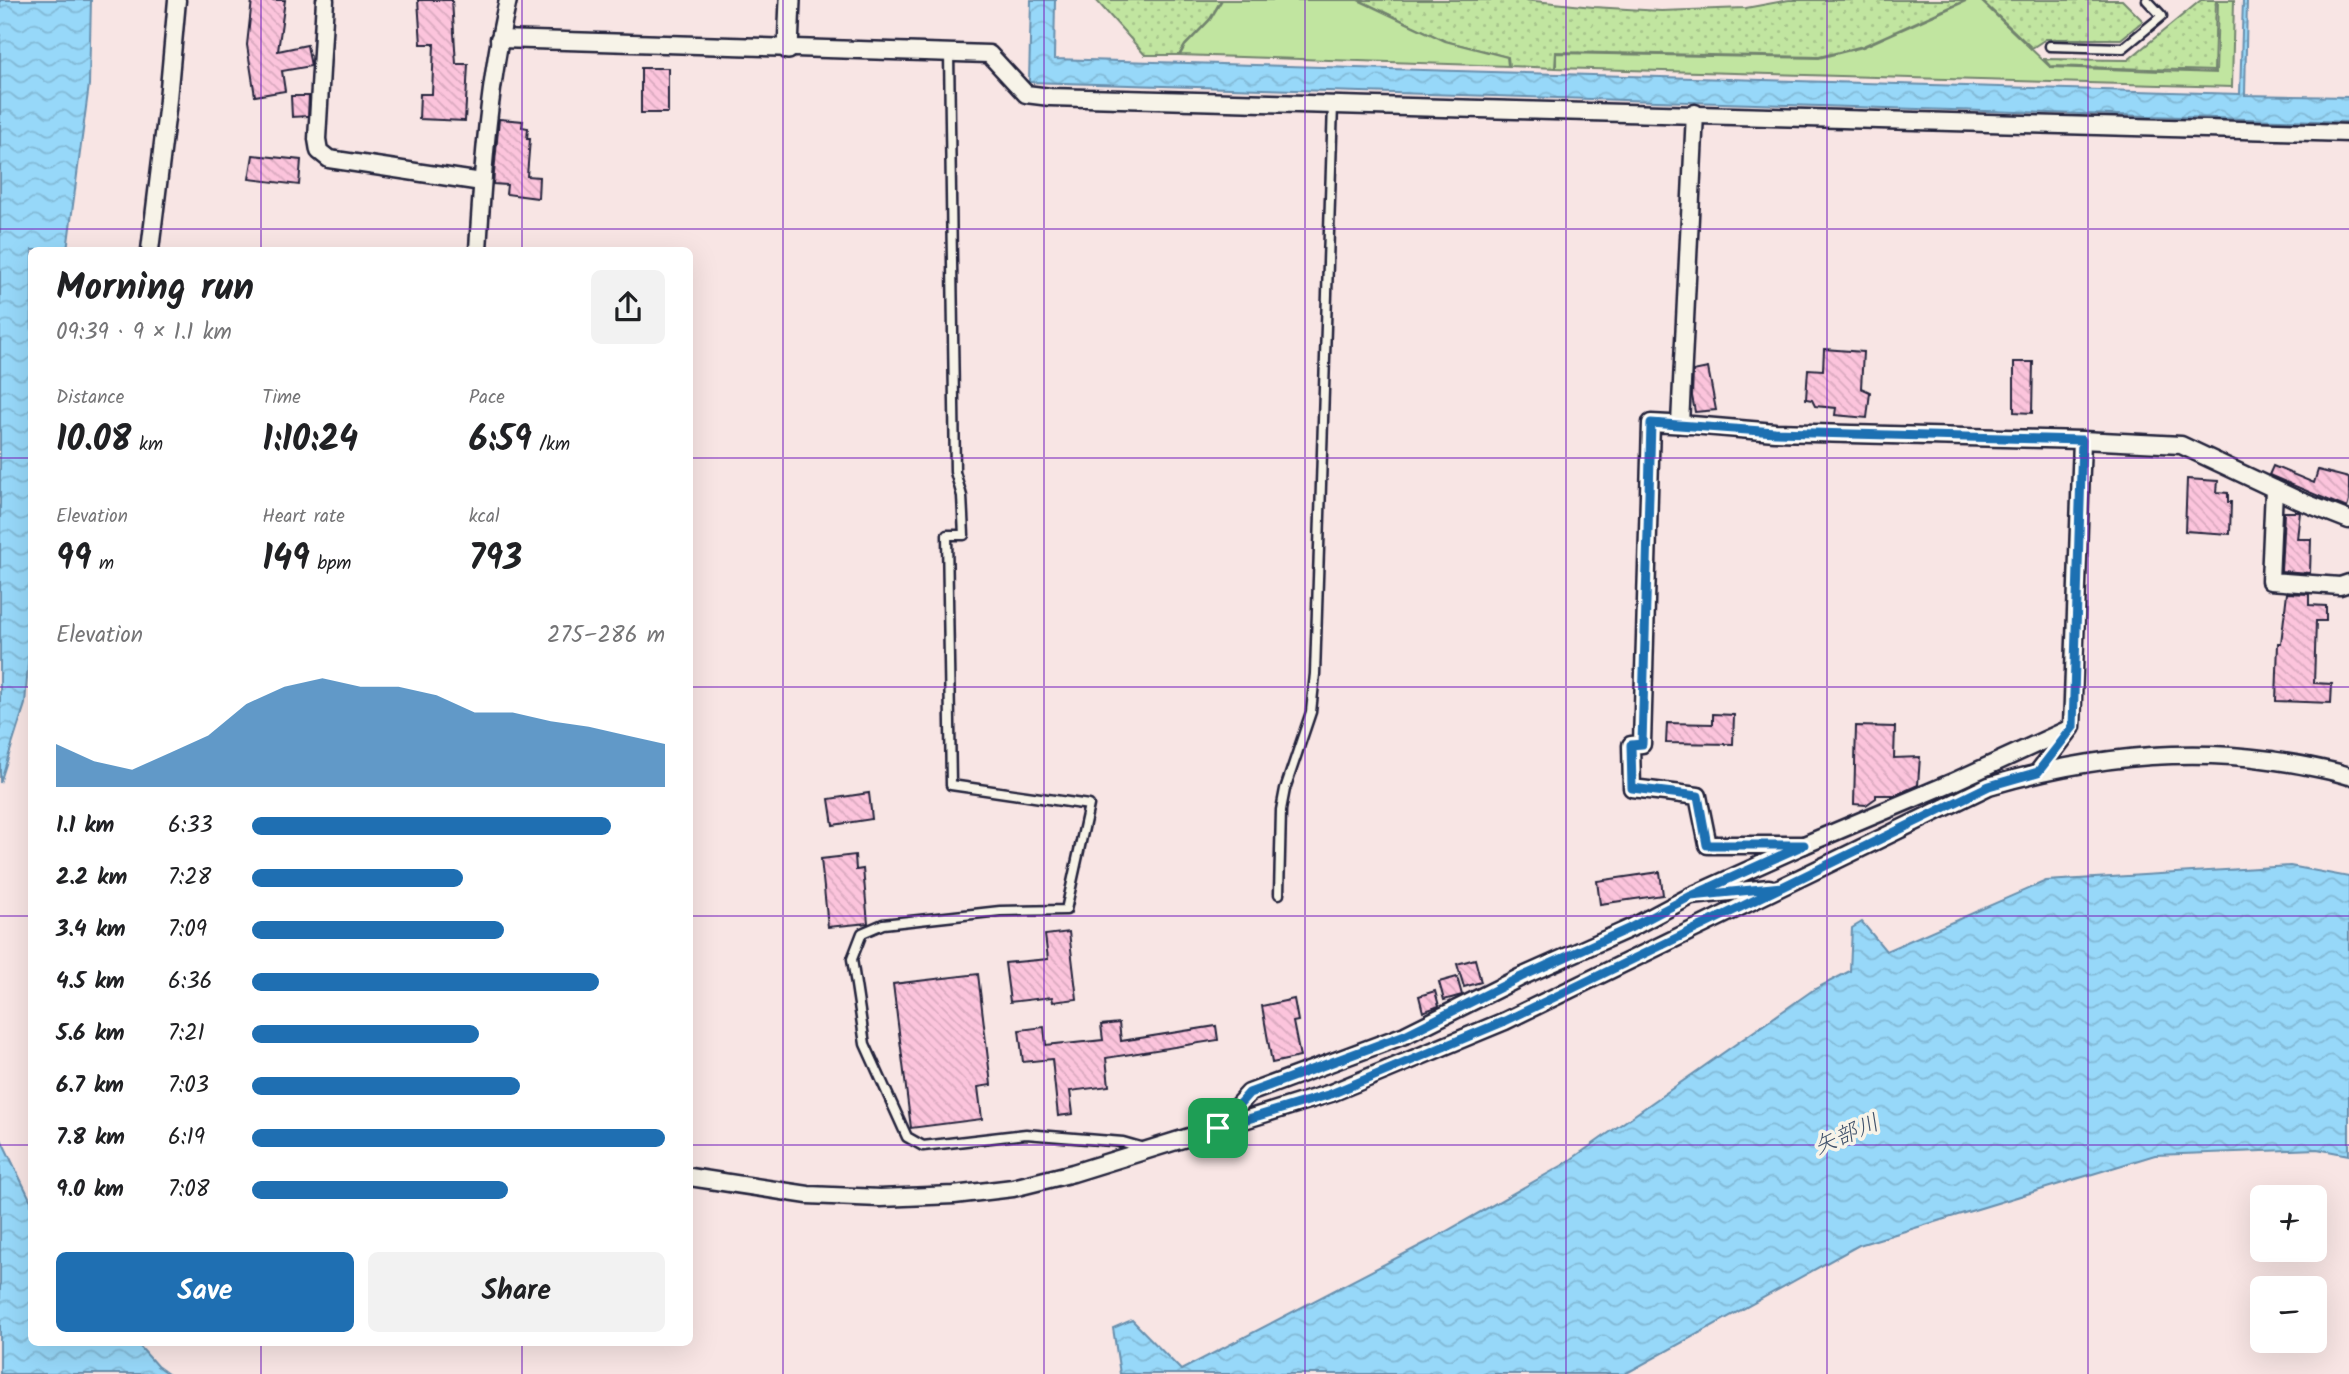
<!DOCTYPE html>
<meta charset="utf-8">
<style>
body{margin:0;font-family:Kalam,"Klee One",sans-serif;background:#f2f2f2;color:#202124;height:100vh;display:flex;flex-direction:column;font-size:26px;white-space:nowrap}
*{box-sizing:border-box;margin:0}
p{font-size:23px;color:#757577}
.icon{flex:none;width:38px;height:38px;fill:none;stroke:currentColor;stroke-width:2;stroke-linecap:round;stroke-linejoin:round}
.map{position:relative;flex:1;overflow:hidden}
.side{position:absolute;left:28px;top:247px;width:665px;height:1099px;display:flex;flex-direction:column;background:#fff;border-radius:10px;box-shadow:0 7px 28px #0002}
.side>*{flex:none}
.buttons{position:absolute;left:2250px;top:1185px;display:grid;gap:14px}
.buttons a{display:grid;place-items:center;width:77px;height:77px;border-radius:10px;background:#fff;box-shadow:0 7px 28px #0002;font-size:35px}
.pin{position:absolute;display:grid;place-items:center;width:60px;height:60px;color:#fff;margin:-30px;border-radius:14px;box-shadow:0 4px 10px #0006}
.round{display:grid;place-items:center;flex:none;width:74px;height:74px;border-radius:10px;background:#f2f2f2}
.overview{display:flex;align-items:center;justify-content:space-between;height:119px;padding:0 28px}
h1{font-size:38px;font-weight:700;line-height:52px}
.metrics{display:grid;grid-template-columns:repeat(3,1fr);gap:10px;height:119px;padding:7px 28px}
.metrics div{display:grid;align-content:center}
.metrics b{font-size:35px;font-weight:700}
.metrics small{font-size:19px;font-weight:400}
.metrics p{font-size:19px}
.chart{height:196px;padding:14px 28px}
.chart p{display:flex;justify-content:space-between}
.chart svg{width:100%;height:126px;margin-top:7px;fill:#1f6fb2;opacity:.7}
.primary-button{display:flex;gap:14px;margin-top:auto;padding:14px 28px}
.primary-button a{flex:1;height:80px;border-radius:10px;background:#1f6fb2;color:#fff;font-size:28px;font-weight:700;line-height:80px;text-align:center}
.primary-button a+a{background:#f2f2f2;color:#202124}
ul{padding:0 28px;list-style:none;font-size:23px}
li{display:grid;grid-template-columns:112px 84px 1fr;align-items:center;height:52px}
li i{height:18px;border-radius:9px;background:#1f6fb2}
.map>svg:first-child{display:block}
</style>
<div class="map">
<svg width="2349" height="1374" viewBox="0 0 2349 1374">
<defs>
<pattern id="grass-dots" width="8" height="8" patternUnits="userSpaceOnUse" patternTransform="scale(1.75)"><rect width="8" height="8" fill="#c1e5a0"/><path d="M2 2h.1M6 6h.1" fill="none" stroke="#a6c48b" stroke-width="1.8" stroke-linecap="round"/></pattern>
<pattern id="water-waves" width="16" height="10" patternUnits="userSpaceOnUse" patternTransform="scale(1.75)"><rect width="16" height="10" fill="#97d8f9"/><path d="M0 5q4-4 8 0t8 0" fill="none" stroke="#82b9d6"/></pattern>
<pattern id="building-back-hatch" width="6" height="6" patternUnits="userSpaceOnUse" patternTransform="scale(1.75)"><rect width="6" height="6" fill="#fcc4dc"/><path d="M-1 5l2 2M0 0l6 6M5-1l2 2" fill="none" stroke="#d8a8be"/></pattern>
</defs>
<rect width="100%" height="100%" fill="#f8e5e4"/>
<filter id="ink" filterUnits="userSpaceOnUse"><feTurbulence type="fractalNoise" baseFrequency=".0143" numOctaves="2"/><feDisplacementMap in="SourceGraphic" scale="14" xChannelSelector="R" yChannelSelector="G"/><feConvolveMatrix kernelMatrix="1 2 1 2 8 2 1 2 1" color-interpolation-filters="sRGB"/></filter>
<g filter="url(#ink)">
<g fill="url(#grass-dots)" stroke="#72846e" stroke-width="2">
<path d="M1096,0H1221L1210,19L1185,45L1179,55H1145Z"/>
<path d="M1359,0H1525L1593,7L1661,11L1746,8L1789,0H1966L1863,46L1819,57L1556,52L1555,68L1509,66L1508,57L1445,41Z"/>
<path d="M1981,0H2122L2143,21L2121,39H2046L2032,48Z"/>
<path d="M2201,0H2216L2214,71L2050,66L2044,59L2128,60Z"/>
</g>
<g fill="#c1e5a0" stroke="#72846e" stroke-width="2">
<path d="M1222,0H1358L1445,41L1507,57L1508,66L1180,55L1185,46L1210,20Z"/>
<path d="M1968,0H1980L2050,67L2216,73L2218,0H2234L2232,87L1556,68V53L1819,58L1863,47Z"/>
</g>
<g fill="url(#water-waves)" stroke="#688fad" stroke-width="2">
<path d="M0,0H91L89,85L67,250H32L31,626L25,704L0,783Z"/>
<path d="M1031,0H1055L1054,59L2240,94L2243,0H2247L2245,95L2349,97V122L1029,82Z"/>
<path d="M2290,866L2349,877V1155L2317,1149L2155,1155L1859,1245L1625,1374H1120L1113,1328L1132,1320L1181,1370L1431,1240L1563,1165L1813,990L1850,971L1852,928L1862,922L1886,951L2046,881Z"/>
<path d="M0,1137L31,1201L32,1342H136L157,1366L168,1374H0Z"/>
</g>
<g fill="url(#building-back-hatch)" stroke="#22223b" stroke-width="2">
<path d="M252,0H285L278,51L307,45L311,66L282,71L285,91L255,96L247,45Z"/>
<path d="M418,0H452L456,64H468L465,121L419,119L420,94H432L434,44H421Z"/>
<rect x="641" y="68" width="27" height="45"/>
<path d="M291,96H309L308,116L292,117Z"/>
<path d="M499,119L523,121L522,127L528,128L527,139H530L527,176L539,177L538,198L506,194L507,185L493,184Z"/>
<path d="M253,155L301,160L299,185L249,179Z"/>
<path d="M1824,349L1863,352L1861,388L1870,392L1867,418L1835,415L1836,408L1815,406L1812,400L1806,399L1808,369L1823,370Z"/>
<path d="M2014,362H2033L2032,413L2014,412Z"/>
<path d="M1708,368L1716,410L1695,412L1692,396L1693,371Z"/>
<path d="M2273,466L2314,483L2318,470L2349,478V501L2347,508L2269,475Z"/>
<path d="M2187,479L2218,481L2217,492L2228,493V502H2231L2230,534L2185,531Z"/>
<path d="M2284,512H2300L2297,539H2311L2310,573L2281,571Z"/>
<path d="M2287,593L2309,594V605L2326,606V621H2316L2314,683L2332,684L2331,703L2276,701L2278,643H2281Z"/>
<path d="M1713,714L1734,715L1733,744L1666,743L1667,723L1713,724Z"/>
<path d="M1856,726L1895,727L1894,758L1920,757L1918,785L1896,795H1876V798L1866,805L1854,804Z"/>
<path d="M869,793L872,819L833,825L829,799Z"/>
<path d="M855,855L856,870L863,869L868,923L828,927L821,859Z"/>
<path d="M1660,872L1663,895L1600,904L1597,881Z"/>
<path d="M1069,932L1077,999L1053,1002L1052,997L1010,1002L1005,963L1048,959L1045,935Z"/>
<path d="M1475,959L1481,982L1464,987L1457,964Z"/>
<path d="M978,974L991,1085L978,1087L982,1119L911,1128L893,984Z"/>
<path d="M1457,977L1462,995L1444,1000L1439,982Z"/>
<path d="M1435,991L1439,1006L1423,1012L1419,996Z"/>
<path d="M1294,999L1298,1021L1293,1022L1300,1057L1272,1063L1262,1006Z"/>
<path d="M1119,1023L1121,1041L1216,1026L1218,1040L1106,1058L1109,1086L1070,1091L1073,1114L1058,1116L1052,1059L1023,1062L1019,1030L1044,1027L1046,1045L1064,1043L1065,1044L1103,1040L1101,1025Z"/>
</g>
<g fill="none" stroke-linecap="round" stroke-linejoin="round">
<g stroke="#22223b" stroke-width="13">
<g id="service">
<path d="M2050,46L2123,48L2162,16L2147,0"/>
<path d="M949,53L955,472L962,496L964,535H947L951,785L1089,805L1066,910L1000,911L883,924L862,933L852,959L865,1044L907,1137L923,1146L1026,1134L1123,1142L1144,1148"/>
<path d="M1279,894L1281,810L1285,789L1311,712L1315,674L1333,104"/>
</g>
</g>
<g stroke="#22223b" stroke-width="21">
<g id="minor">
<path d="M325,0L317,139L319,151L329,159L482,182"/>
<path d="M499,39L989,54L1026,94L1050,97L2349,133"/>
<path d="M1695,113L1680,424L1775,432L2082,440L2181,445L2298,500L2349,520"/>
<path d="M150,250L167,110L177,0"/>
<path d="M478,250C483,166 489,82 508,0"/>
<path d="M1689,425L1651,423L1642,744L1631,745L1632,788L1698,796L1708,845H1804L1691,896"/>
<path d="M2274,489L2270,581L2340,586L2349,583"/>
<path d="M2038,772L2072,727L2082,440"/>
<path d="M1804,845L1953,782L2071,728"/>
<path d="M1219,1126L1249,1093L1405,1035L1521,977L1631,928L1691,896L1769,888"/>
<path d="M690,1177L808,1195L880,1198L954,1195L1013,1188L1073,1173L1331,1093L1505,1021L1989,786C2081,759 2174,747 2270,760C2296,764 2324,768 2349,776"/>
</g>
</g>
<g stroke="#22223b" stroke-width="24">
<path id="tertiary" d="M788,49L790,0"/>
</g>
<use href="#service" stroke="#f7f3e8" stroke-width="8"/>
<use href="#minor" stroke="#f7f3e8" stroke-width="16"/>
<use href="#tertiary" stroke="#f7f3e8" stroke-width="19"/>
</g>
</g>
<g fill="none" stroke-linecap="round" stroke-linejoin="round" filter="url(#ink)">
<g stroke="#fff" stroke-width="14">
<path id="route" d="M1218,1128L1249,1093L1405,1035L1521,977L1630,928L1691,896L1782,887L1989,786L2038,772L2073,727L2082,440L1775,432L1651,423L1642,744L1631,745L1632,788L1698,796L1707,845H1804L1691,896L1782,887L1505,1021L1331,1094L1218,1128"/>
</g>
<use href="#route" stroke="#1f6fb2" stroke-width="9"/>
</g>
<path fill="none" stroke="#7b2cbf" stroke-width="2" stroke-opacity="0.55" d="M261,0V250M522,0V250M783,0V1374M1044,0V1374M1305,0V1374M1566,0V1374M1827,0V1374M2088,0V1374M0,229H2349M0,458H32M690,458H2349M0,687H32M690,687H2349M0,916H32M690,916H2349M0,1145H32M690,1145H2349M261,1342V1374M522,1342V1374"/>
<g text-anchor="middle" stroke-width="7" stroke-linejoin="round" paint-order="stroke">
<g font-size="23" font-style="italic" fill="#3f506a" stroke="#f7f3e8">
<text transform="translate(1846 1134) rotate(-23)" y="8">矢部川</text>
</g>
</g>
</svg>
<div class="buttons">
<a>+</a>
<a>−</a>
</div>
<div class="pin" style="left:1218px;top:1128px;background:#1e9e55"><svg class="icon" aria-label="arrive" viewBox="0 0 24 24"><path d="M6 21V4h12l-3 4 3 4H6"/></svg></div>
<section class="side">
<div class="overview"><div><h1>Morning run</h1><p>09:39 · 9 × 1.1 km</p></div><a class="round"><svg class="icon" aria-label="share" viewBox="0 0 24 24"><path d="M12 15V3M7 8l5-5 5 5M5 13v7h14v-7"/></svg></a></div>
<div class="metrics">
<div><p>Distance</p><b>10.08<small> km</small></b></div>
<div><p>Time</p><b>1:10:24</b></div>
<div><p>Pace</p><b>6:59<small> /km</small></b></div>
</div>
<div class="metrics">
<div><p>Elevation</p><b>99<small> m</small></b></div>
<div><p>Heart rate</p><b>149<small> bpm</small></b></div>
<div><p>kcal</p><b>793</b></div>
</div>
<div class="chart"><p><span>Elevation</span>275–286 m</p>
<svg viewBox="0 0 160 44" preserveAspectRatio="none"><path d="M0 44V29L10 35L20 38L30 32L40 26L50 15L60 9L70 6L80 9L90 9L100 12L110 18L120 18L130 21L140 23L150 26L160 29V44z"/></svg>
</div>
<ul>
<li><b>1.1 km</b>6:33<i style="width:87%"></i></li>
<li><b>2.2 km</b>7:28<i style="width:51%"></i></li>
<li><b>3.4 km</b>7:09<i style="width:61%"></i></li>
<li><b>4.5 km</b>6:36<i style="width:84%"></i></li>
<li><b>5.6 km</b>7:21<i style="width:55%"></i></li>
<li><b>6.7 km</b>7:03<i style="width:65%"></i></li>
<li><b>7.8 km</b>6:19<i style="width:100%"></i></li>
<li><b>9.0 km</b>7:08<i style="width:62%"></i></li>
</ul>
<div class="primary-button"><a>Save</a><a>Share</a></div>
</section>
</div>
